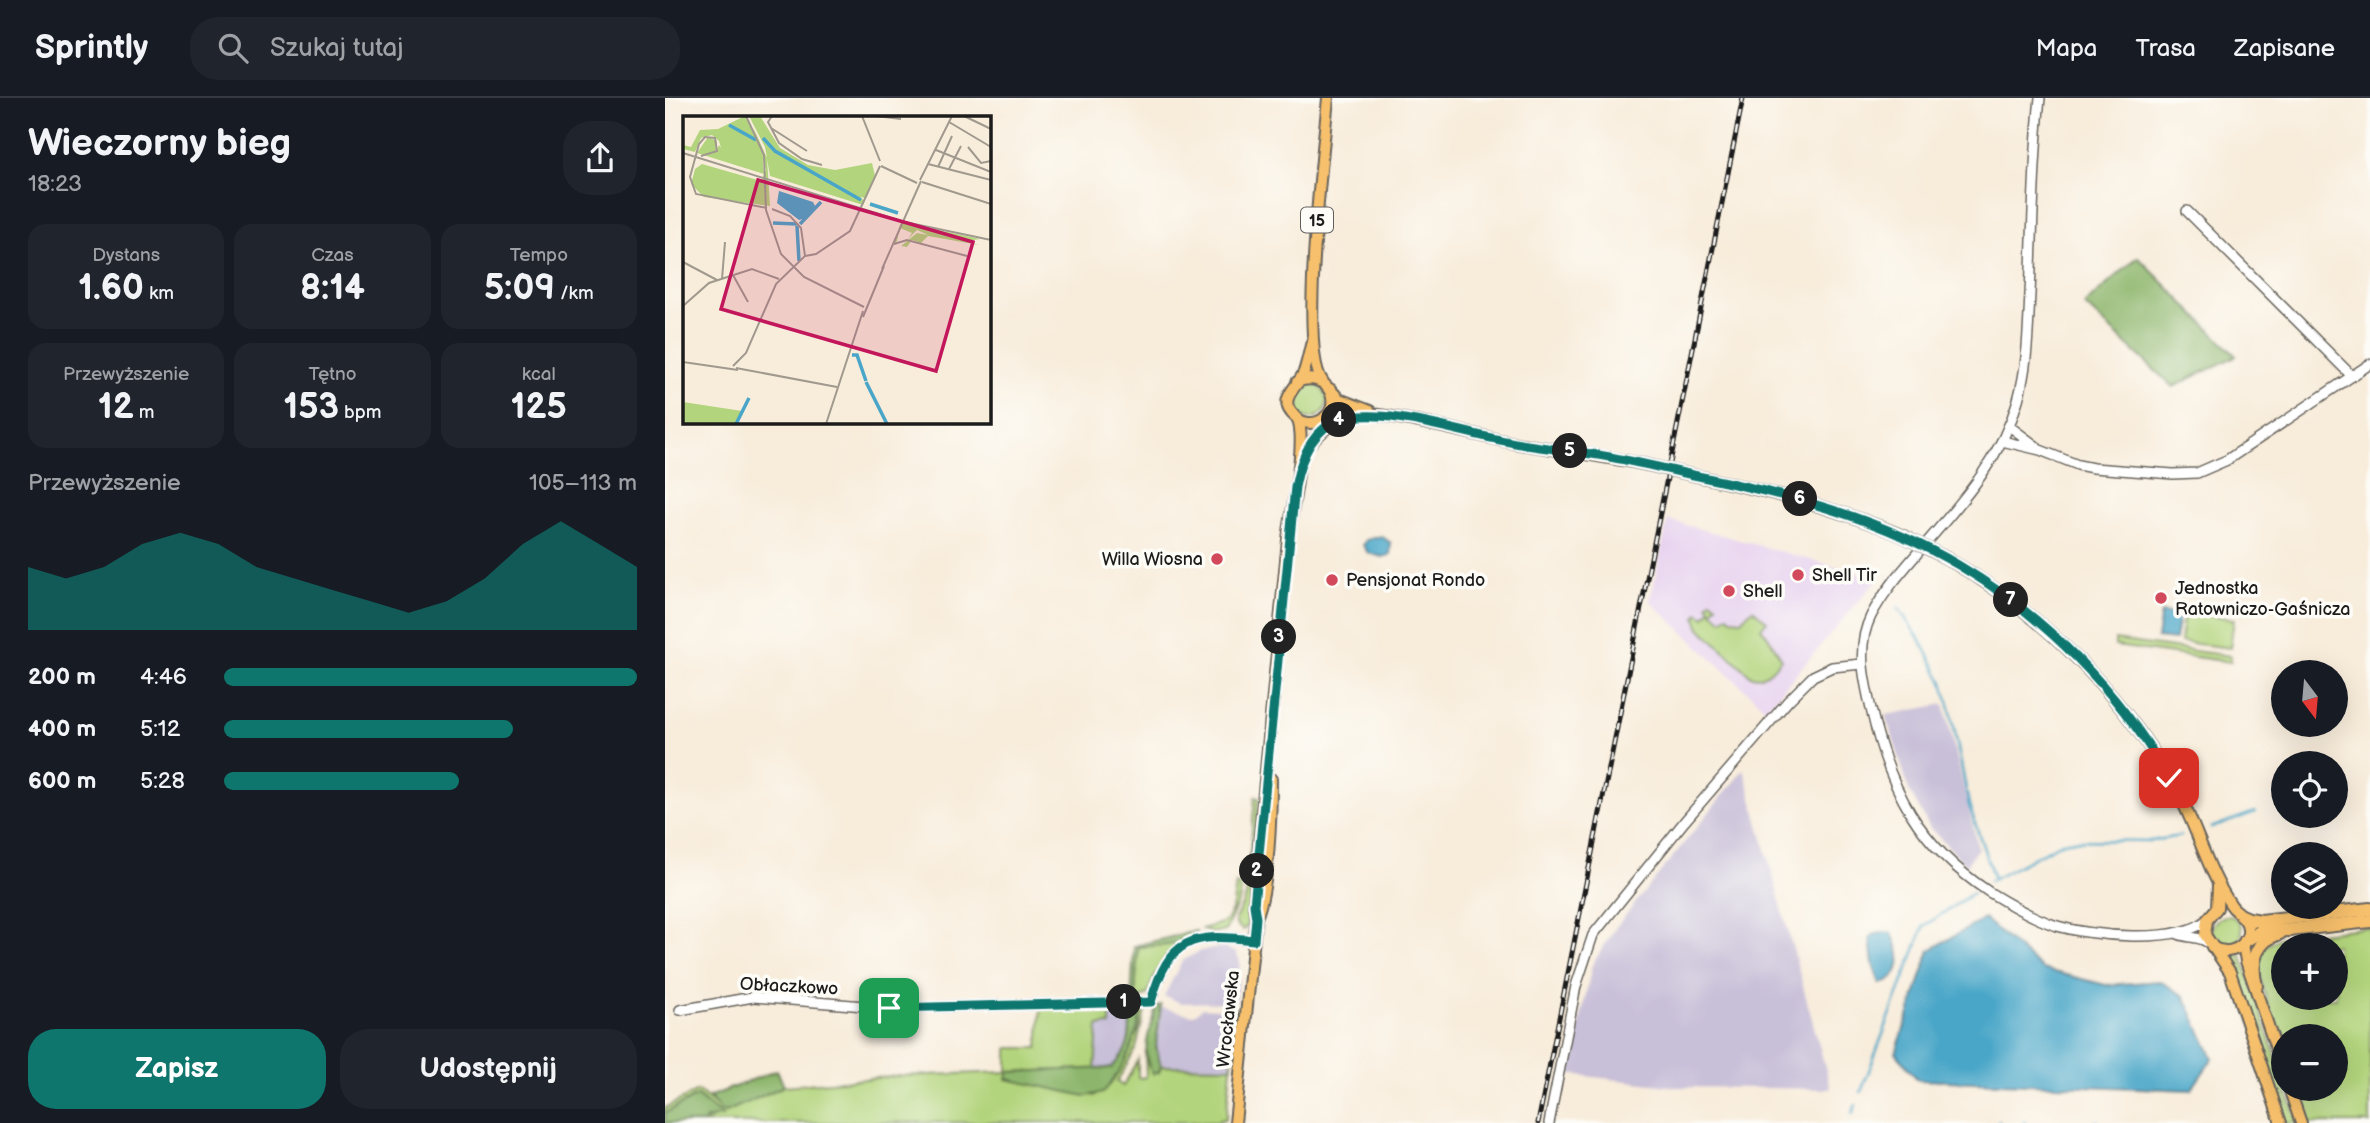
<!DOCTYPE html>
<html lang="pl">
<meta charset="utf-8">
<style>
body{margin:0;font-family:"Balsamiq Sans",sans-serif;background:#20242c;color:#f1f3f6;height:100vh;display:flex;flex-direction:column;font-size:26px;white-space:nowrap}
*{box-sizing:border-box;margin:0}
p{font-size:23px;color:#9ea1a6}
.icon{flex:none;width:38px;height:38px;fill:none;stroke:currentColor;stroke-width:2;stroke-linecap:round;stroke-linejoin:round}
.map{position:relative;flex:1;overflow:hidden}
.details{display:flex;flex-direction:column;background:#171b24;width:665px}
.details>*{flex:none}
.needle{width:46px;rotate:164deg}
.controls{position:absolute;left:1606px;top:562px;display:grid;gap:14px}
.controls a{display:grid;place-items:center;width:77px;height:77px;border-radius:50%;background:#171b24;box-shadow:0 7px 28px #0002;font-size:35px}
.pin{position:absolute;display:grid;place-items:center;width:60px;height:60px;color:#fff;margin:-30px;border-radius:14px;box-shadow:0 4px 10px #0006}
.km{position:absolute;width:35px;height:35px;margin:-18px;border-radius:50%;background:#222;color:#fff;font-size:19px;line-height:35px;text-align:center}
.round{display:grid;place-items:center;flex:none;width:74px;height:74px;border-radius:28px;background:#20242c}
.summary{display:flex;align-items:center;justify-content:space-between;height:119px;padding:0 28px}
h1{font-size:38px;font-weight:800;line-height:52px}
.stats{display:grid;grid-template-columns:repeat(3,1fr);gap:10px;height:119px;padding:7px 28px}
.stats div{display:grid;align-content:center;border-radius:18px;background:#20242c;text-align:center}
.stats b{font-size:35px;font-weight:800}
.stats small{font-size:19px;font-weight:400}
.stats p{font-size:19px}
.chart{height:196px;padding:14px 28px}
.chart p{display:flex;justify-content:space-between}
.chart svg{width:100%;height:126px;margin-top:7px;fill:#0f766e;opacity:.7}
.cta{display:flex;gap:14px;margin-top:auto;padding:14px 28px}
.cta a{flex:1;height:80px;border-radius:28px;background:#0f766e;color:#fff;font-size:28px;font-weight:800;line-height:80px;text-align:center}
.cta a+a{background:#20242c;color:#f1f3f6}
ul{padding:0 28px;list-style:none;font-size:23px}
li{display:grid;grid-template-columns:112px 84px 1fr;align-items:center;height:52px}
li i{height:18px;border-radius:9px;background:#0f766e}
header{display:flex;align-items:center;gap:42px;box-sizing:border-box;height:98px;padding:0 35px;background:#171b24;border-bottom:2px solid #363941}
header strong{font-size:33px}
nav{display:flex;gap:38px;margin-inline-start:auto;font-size:24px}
.search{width:490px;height:63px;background:#20242c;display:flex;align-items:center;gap:18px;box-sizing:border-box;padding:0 24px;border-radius:28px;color:#9ea1a6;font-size:26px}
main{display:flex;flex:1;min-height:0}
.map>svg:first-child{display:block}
</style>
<header>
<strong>Sprintly</strong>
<div class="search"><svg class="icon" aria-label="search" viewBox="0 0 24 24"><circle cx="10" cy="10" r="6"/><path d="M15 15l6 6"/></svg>Szukaj tutaj</div>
<nav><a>Mapa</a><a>Trasa</a><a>Zapisane</a></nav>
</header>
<main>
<section class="details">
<div class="summary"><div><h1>Wieczorny bieg</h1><p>18:23</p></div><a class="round"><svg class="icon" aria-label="share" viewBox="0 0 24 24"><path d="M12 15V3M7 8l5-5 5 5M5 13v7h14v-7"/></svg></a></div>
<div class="stats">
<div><p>Dystans</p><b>1.60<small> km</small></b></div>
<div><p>Czas</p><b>8:14</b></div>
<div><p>Tempo</p><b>5:09<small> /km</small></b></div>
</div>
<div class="stats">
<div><p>Przewyższenie</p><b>12<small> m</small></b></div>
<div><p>Tętno</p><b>153<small> bpm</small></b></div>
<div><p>kcal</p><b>125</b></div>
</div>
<div class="chart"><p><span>Przewyższenie</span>105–113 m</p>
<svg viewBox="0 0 160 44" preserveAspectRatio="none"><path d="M0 44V22L10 26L20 22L30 14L40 10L50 14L60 22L70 26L80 30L90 34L100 38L110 34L120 26L130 14L140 6L150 14L160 22V44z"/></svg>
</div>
<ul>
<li><b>200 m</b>4:46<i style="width:100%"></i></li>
<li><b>400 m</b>5:12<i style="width:70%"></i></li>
<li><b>600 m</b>5:28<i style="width:57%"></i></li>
</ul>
<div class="cta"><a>Zapisz</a><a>Udostępnij</a></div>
</section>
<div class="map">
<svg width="1705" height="1025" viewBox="0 0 1705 1025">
<rect width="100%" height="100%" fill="#fdfcf7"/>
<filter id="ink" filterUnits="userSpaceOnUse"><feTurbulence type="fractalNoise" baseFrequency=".0143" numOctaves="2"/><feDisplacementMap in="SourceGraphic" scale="14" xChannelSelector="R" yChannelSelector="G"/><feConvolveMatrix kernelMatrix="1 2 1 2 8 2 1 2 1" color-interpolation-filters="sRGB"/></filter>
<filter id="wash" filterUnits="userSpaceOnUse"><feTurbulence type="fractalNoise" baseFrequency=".00686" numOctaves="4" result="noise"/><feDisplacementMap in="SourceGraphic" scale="28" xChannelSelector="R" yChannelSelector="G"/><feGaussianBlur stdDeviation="1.57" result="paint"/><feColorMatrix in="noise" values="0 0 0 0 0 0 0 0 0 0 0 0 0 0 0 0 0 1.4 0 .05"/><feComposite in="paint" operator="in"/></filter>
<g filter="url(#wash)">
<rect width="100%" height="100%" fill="#f8ecda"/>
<path fill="#e7d2ef" d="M1003,422L1213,481L1101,611L985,503Z"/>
<g fill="#c8bfd8">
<path d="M1279,606L1313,750L1301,767L1265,730L1244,692L1221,617Z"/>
<path d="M1079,671L1166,991L1011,989L904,976L927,867L951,829Z"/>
<path d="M558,849L571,855L575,863L571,904L516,905L499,898L517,863L535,853Z"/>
<path d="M496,909L528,917L537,910L570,912L567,969L496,968L491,949Z"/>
<path d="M465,914V942L453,963L446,970L430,971L433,928L445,915Z"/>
</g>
<g fill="#b2d47c" stroke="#67784c" stroke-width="2" fill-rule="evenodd">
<circle cx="645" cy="303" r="17"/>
<path d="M1046,502L1052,507L1047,513L1057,522L1063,517L1067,521L1076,522L1088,511L1102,523L1096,530C1100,533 1115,557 1116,561C1108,572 1099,583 1085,577L1034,529L1031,519L1034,515L1039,519L1046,511L1043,506Z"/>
<path d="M1519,514L1569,521L1565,550L1515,544Z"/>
<path d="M1450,542L1566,558V564L1450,548Z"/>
<path d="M590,699L594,700L584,826L578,832L571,827L570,821L581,799Z"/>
<path d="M571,786L576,790L575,800L560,833L545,835L537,831L560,824L567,812Z"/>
<circle cx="1562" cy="833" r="15"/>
<path d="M1705,829V1025H1642L1630,991L1671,990V938H1619V959L1593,872L1599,849L1615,840ZM1619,847H1671V900H1619Z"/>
<path d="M520,844C499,856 489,874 483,896L472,902L452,903L450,901V896H466V902L470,901L473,849Z"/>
<path d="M1576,856L1619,983V990L1621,991L1633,1025H1620L1564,860Z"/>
<path d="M477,908L480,913L471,950L452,984L458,988L473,962V980L481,979L480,953L484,969L494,974L496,968L567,969L570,912L563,911L571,910L572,912L561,1021L554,1022V1024L40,1025L41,1022L56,1017L32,998L0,1015V1010L32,993C44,998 50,1011 61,1014L119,988L234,978L343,974V950H373L376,910L459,909L460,916L445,915V927L433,928L430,971L344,974L342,981L430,998L473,934Z"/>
</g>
<g fill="#8db66c" stroke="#546944" stroke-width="2">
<path d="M1473,159L1571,258L1508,289L1419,207Z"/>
<path d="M531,833L529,839L503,847L473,849L470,901L466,902L469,848Z"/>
<path d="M496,907L491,948L496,968L494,974L488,976C474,956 485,931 491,909Z"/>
<path d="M468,908H477C471,944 462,966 438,995L420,998L342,981L344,974L446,970C467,950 465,938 465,911Z"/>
<path d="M112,972L119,988L61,1014L56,1013L44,999Z"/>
<path d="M32,998L57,1018L41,1021L40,1025H0V1015Z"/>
</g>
<g fill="#4aa6c8" stroke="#336172" stroke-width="2">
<path d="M716,438L726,445L725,457L717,459L703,455L698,447L701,442Z"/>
<path d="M1496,515L1514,517L1510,542L1492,540Z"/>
<path d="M1319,821L1377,871L1441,887L1495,883L1519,898L1548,960L1526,992L1253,982L1231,955L1265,852Z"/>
<path d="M1219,834H1226C1237,854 1241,879 1215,886L1208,867L1205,840L1207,837Z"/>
</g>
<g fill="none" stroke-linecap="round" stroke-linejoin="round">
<g stroke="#4aa6c8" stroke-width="2.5">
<path d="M1233,510L1256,543L1278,584L1286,614L1304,707L1329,781"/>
<path d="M1546,730L1590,714"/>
<path d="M1325,783L1398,744L1409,742L1486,743L1515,738"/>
<path d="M1196,994L1259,828L1308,795"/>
<path d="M1187,1016L1191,1007"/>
<path d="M1334,1025V1023"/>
<path d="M1359,1025L1360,1024"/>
<path d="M1432,1025V1023"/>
</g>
</g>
</g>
<g filter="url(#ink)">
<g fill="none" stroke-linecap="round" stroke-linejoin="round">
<g stroke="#69655e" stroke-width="12">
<g id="minor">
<path d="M1375,0C1368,65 1368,131 1365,196C1363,232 1363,267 1353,302C1336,362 1296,405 1256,451C1238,472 1219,493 1206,518C1191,548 1199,581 1206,611C1225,692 1253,747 1324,794C1345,807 1366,819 1389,827C1424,838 1512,847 1542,822"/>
<path d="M1522,113L1687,278"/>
<path d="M1344,328L1371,348"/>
<path d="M1337,343L1375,352L1413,367L1428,370L1508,376L1532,375L1562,362L1705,266"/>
<path d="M1511,835C1521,841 1532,837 1542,844"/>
<path d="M15,912L88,899L224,910L486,904C504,839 528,835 589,842"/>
<path d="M884,1025L911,888L928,837L1019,724L1123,603L1148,578L1167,569L1197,566"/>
</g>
</g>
<g stroke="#69655e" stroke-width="14">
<g id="major">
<path d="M632,284C666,270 681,314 652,324C646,326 637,325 632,320C609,302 633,290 639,274C642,265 644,256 646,247"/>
<path d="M658,284C633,254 659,48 663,0"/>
<path d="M665,291L674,301L705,313"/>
<path d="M660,319C688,302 813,339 850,345C896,353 942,358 987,368"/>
<path d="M644,347C657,332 668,322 688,320"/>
<path d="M1009,373C1087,390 1164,406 1238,438"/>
<path d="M1281,460C1378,515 1460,598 1514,697C1533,732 1543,774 1566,807C1569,812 1574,814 1577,818C1595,838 1570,863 1547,849"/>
<path d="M1553,788L1552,810L1542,822L1540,837L1565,874L1616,1025"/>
<path d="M591,820C604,789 606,717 606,681"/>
<path d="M1578,846L1581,863L1619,974"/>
<path d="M1624,990L1636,1025"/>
<path d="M570,1025L591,820L589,808C599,686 611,564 623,442C626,413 642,347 633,321"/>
</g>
</g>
<g stroke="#69655e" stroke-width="16">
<g id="highway">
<path d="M1577,818L1584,821L1596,823L1705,811"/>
<path d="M1581,842L1596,833L1625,832L1705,823"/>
<path d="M1591,888C1585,864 1589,843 1615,835"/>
</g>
</g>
<use href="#minor" stroke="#fff" stroke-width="9"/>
<use href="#major" stroke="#f7c06c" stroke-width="10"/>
<use href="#highway" stroke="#f7c06c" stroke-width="12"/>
<g stroke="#1c1c1c" stroke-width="5">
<path id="rail" d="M873,1025L1078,0"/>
</g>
<use href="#rail" stroke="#fdfcf7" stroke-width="2.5" stroke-dasharray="8" stroke-linecap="butt"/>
<g stroke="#69655e" stroke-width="14" stroke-linecap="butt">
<g id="major-bridge">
<path d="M987,368L1009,373"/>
<path d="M1238,438L1281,460"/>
</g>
</g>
<use href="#major-bridge" stroke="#f7c06c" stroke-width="10"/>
</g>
</g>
<g fill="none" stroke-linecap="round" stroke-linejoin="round" filter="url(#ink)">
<g stroke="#fff" stroke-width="14">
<path id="route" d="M224,910L486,904C504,839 528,835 589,842L591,820L589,807L630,389C635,363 646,332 674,322C717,307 800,336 845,344C876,350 908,353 939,358C974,364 1008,373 1042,380C1132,399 1216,421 1295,468C1381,519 1454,594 1504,680"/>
</g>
<use href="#route" stroke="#0f766e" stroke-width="9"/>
</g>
<g fill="#d1495b" stroke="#fdfcf7" stroke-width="2.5">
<circle cx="552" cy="461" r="7"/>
<circle cx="1133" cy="477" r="7"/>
<circle cx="667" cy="482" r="7"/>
<circle cx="1064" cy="493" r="7"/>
<circle cx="1496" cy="500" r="7"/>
</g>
<g text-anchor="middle" stroke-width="7" stroke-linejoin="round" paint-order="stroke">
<rect fill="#fdfcf7" stroke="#605f5e" stroke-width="2" x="636" y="109.5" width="32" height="25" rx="5"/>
<g font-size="16" font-weight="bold" fill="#1c1c1c">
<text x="652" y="128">15</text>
</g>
<g font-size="18" fill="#1c1c1c" stroke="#fdfcf7" text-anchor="start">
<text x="538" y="467" text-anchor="end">Willa Wiosna</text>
<text x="1147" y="483">Shell Tir</text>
<text x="681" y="488">Pensjonat Rondo</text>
<text x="1510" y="496">Jednostka<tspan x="1510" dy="21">Ratowniczo-Gaśnicza</tspan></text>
<text x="1078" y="499">Shell</text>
</g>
<g font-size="18" fill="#1c1c1c" stroke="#fdfcf7">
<text transform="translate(124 888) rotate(3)" y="6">Obłaczkowo</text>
<text transform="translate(563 921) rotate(-84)" y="6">Wrocławska</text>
</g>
</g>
<g transform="translate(18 18)">
<rect width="308" height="308" fill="#f8ecda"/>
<path d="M62,0L79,35L81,58L14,37L25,21L34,25V34L36,29L38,32L36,25L29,19L18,22L12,36L0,33V29L8,31L17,14L35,13ZM66,0H77L97,32L125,49L152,54L189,47L192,60L183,82L176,81L182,85L180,89L87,60L82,31ZM70,11L84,42L87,90L21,81L8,68L12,53L19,48L78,65L83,54ZM218,106L297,123L283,125L296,129L245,120L238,127L229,124L224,131L218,130L234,117L245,119L234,114L225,123L229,117L217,112L213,129L211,126ZM0,286L59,295L52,308H0Z" fill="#b2d47c"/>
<path d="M96,75L130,86L132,90L124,102L116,104L94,87Z" fill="#4aa6c8"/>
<path fill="none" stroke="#4aa6c8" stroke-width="3.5" d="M46,9L73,24M80,22L92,35L178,84M187,88L215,97M90,107L114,108M117,108L138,86M114,110L116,145M169,239H174L183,265M183,266L204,308M53,308L66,282"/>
<path fill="none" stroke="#a0998e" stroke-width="2" d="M63,0L81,39L83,94L98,138L121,161L181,191M89,0L85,6L96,27L119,43L139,49M179,0L197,45M193,0L218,3M281,0L308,13M266,6L308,31M88,12L124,35M285,31L298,47L308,45M253,34L308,56M0,37L222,106L308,124M18,40L34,35L32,22L22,21L16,28L7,61L13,78L84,92M245,48L308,64M198,50L234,67M255,51L269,20M266,53L278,30M237,64L269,0M239,66L308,88M211,128L224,124L284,140M122,140L133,138L167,115L197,50M0,146L34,164M199,153L238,65M50,159L65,186M39,163L42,126M0,190L26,167L69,153L96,163M180,201L201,150M0,246L55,254M50,250L63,237L93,168L122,140L118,112L107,100L89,93M53,252L154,271M143,308L180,195"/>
<path fill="#c2185b" fill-opacity="0.15" stroke="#c2185b" stroke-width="3.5" d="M75,64L290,126L253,255L38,193Z"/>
<rect width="308" height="308" fill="none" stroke="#1c1c1c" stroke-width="3.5"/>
</g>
</svg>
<div class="controls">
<a><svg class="needle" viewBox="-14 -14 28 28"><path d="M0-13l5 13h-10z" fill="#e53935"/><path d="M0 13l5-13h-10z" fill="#9ea1a6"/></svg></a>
<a><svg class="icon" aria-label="locate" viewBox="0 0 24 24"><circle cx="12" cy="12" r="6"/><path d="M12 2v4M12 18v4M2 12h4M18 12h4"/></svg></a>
<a><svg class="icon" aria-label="layers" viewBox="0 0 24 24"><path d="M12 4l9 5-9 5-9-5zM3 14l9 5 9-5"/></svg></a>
<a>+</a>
<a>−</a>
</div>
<div class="pin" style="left:224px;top:910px;background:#1e9e55"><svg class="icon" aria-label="arrive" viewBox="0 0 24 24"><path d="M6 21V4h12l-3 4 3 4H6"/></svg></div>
<div class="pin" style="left:1504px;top:680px;background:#d93025"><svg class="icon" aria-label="check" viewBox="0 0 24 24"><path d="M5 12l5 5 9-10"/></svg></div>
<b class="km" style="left:459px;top:904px">1</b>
<b class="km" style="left:592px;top:773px">2</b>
<b class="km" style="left:614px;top:539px">3</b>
<b class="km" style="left:674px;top:322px">4</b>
<b class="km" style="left:905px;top:353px">5</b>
<b class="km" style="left:1135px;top:401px">6</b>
<b class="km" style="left:1346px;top:502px">7</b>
</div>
</main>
